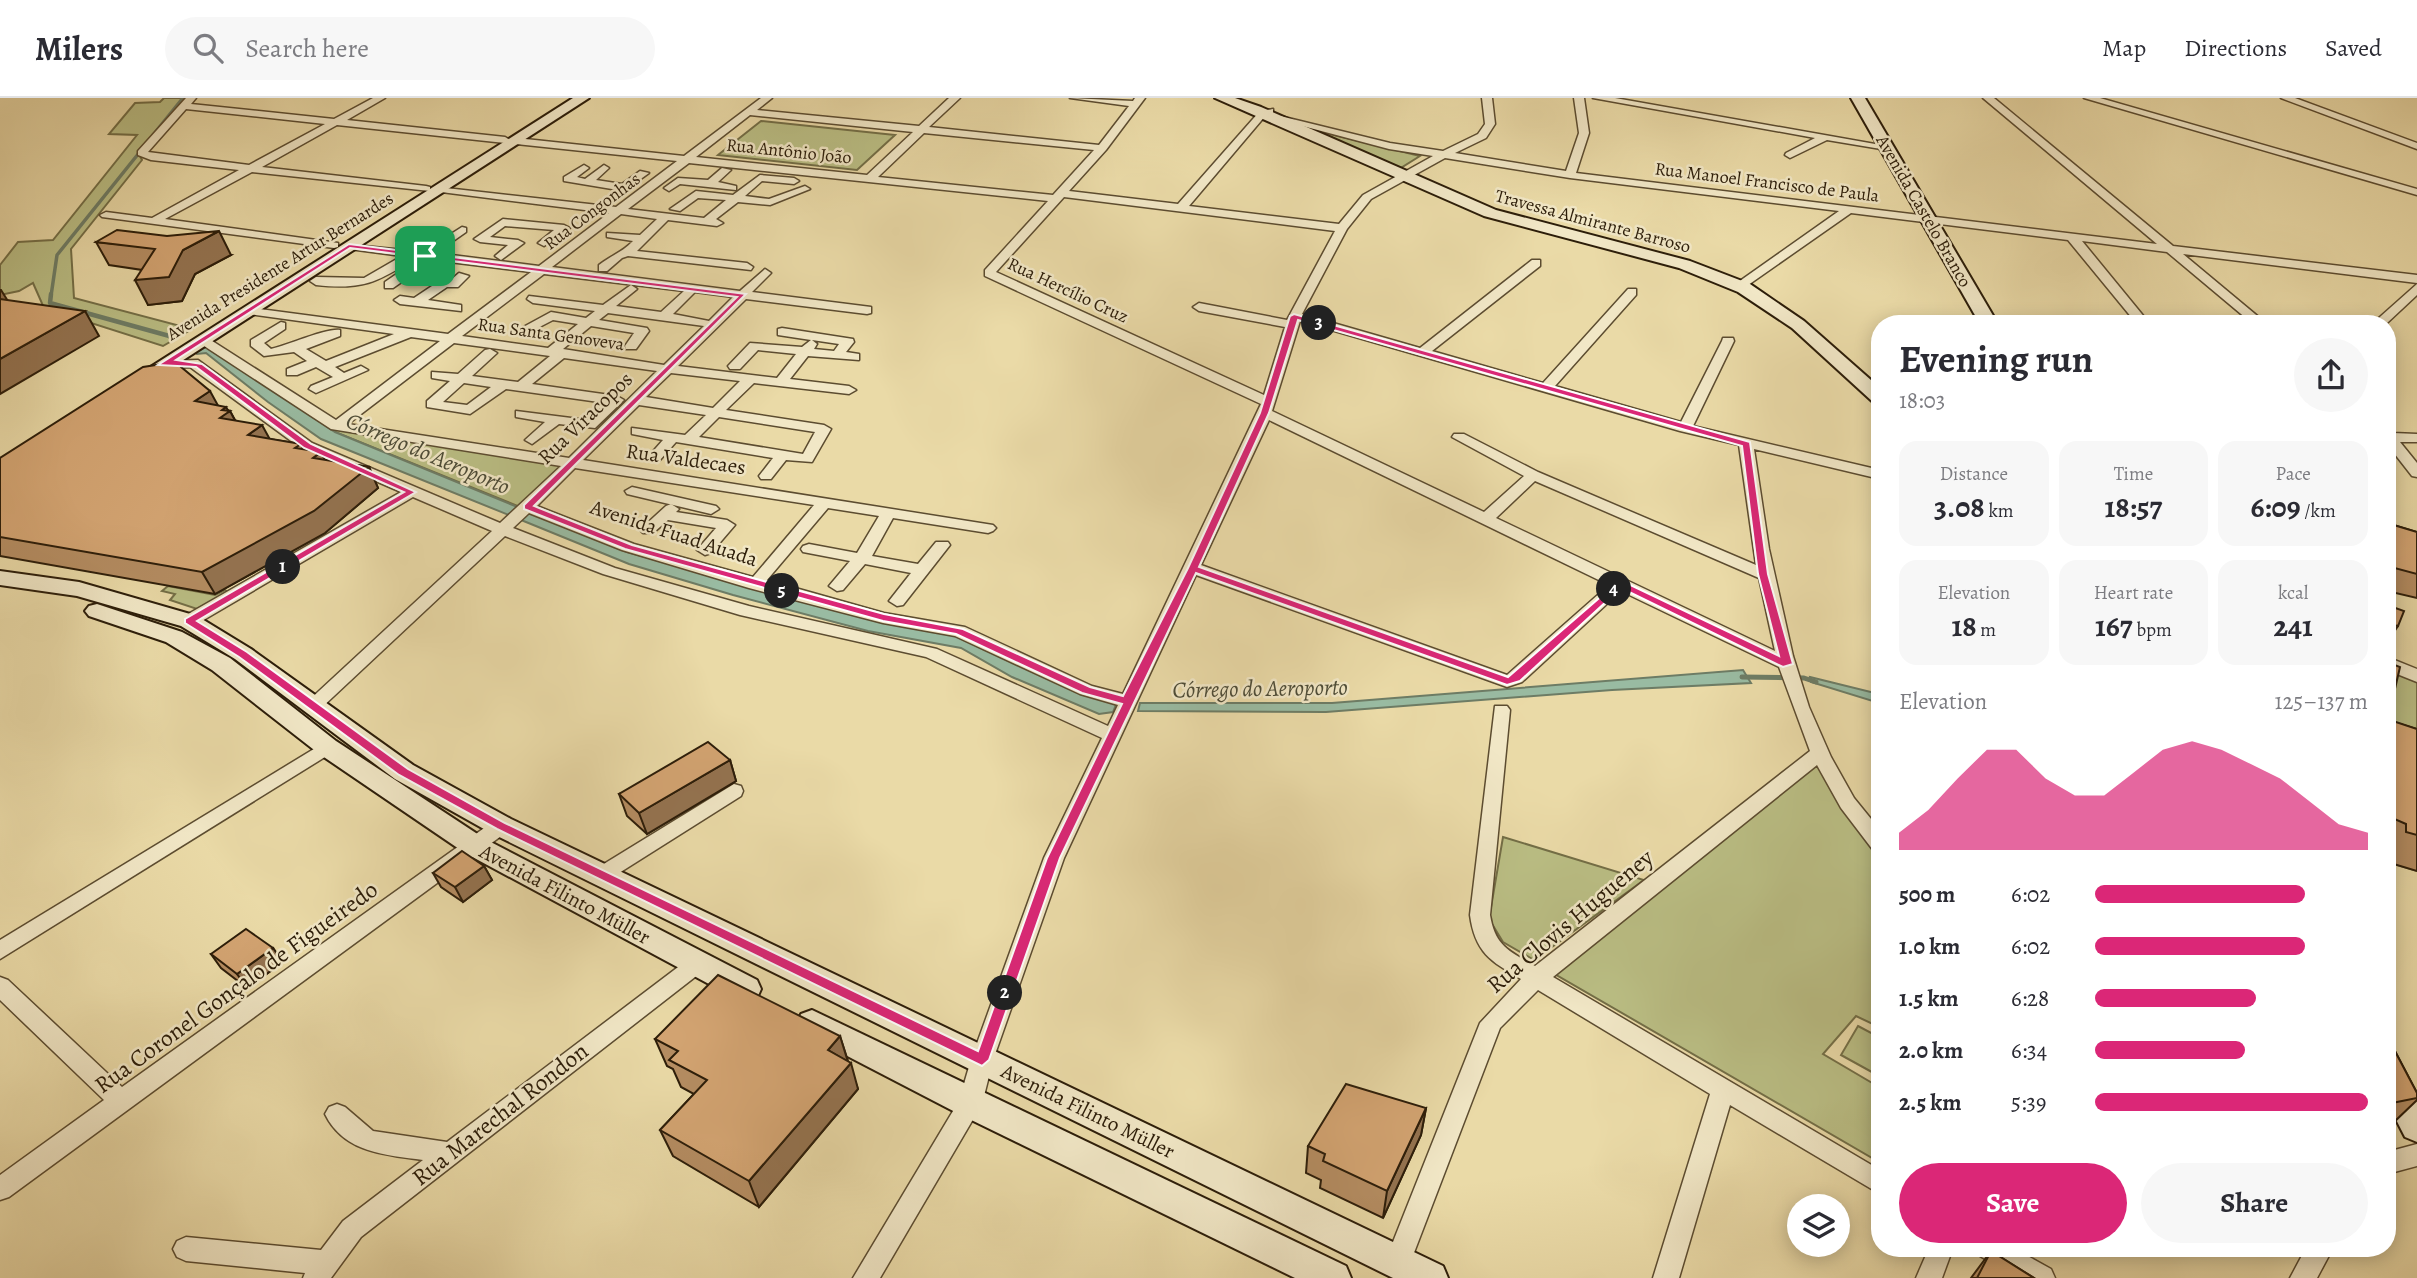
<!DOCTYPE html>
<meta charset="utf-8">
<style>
body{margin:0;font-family:Alegreya,serif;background:#f7f7f7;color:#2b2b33;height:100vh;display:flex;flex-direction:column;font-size:26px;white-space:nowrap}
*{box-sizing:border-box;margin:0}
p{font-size:23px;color:#7c7c81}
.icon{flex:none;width:38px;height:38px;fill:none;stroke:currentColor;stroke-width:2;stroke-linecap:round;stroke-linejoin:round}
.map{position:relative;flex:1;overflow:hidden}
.side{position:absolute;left:1871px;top:217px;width:525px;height:942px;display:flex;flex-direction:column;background:#fff;border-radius:28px;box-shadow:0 4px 18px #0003}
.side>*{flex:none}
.buttons{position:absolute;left:1787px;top:1096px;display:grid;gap:14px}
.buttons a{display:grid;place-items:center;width:63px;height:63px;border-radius:50%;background:#fff;box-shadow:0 4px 18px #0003;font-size:35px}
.pin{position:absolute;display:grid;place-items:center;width:60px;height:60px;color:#fff;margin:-30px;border-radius:14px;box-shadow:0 4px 10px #0006}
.km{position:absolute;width:35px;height:35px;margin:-18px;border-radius:50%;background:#222;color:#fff;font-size:19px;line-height:35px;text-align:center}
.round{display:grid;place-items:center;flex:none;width:74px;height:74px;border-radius:37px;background:#f7f7f7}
.overview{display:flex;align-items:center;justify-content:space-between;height:119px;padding:0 28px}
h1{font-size:38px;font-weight:700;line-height:52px}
.figures{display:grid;grid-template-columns:repeat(3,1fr);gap:10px;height:119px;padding:7px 28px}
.figures div{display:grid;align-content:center;border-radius:18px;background:#f7f7f7;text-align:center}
.figures b{font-size:30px;font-weight:700}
.figures small{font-size:19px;font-weight:400}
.figures p{font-size:19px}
.chart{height:196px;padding:14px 28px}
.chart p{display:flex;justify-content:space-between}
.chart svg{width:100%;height:126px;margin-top:7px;fill:#db2777;opacity:.7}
.primary-button{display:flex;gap:14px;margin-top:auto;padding:14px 28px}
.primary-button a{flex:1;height:80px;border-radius:42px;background:#db2777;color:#fff;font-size:28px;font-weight:700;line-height:80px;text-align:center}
.primary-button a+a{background:#f7f7f7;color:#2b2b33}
ul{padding:0 28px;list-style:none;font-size:23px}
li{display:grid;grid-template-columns:112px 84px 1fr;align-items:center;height:52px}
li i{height:18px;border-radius:9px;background:#db2777}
header{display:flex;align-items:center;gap:42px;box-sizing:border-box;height:98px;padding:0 35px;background:#fff;border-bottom:2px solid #e1e1e2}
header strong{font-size:33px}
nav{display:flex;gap:38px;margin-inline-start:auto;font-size:24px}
.search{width:490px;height:63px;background:#f7f7f7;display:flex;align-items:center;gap:18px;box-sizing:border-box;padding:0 24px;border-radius:38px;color:#7c7c81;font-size:26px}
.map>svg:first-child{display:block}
</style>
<header>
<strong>Milers</strong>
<div class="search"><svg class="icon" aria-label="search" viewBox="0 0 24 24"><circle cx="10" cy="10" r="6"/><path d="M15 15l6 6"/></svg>Search here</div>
<nav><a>Map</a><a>Directions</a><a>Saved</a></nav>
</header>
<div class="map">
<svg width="2417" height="1180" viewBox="0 0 2417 1180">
<rect width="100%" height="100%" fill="#eadaa7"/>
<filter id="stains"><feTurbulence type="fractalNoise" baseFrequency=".00286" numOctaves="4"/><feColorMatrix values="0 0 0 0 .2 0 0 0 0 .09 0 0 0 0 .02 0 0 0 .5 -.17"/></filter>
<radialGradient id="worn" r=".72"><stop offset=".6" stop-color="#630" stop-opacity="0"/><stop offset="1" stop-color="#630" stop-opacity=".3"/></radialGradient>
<g fill="#babe84" stroke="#736e46" stroke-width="2">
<path d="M164,0H189L139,56L142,62L71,151L74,200L192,231L163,248L44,210L33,185L19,193L0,197V167L18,144L53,142L137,37L109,36L135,5L160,4Z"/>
<path d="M761,23L895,37L857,72L718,57Z"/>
<path d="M1318,33L1420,58L1399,71Z"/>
<path d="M206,247L327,327L564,367L520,409L335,334Z"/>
<path d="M168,488L215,497L225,492L229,494L197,511L170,502L175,496L162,493Z"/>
<path d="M2387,569L2417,582V773L2387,764Z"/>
<path d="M1817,664L1851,722L1879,755V929L1856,918L1823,956L1879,989V1064L1553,875Z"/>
<path d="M1503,739L1644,782L1534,862L1503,844L1489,821Z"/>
<path d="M1858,928L1879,939V978L1841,957Z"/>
</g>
<g fill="#99bba2" stroke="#6d7c65" stroke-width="2">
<path d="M206,247L335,334L627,454L855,517L958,536L1117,604L1113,614L1099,616L1012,579L961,550L868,533L733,497L629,466L526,424L321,341L268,304L206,255L197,256L196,253Z"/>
<path d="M1743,572L1751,585L1612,592L1326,614L1138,613L1140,605H1332Z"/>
<path d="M1810,579L1879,596V605L1811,584Z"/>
</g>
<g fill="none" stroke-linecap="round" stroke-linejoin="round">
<g stroke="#6d7c65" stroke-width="3.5">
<path d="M153,37L183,0"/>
<path d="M51,198L57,157L143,50"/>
</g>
<path stroke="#6d7c65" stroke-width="4.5" d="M51,196L50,205L173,239"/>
<path stroke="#6d7c65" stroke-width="5" d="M1742,579L1804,580L1816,584"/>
<g stroke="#5c4c30" stroke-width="3">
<g id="street">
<path d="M186,0H196L191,6L334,21L373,0H385L347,22L505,39L510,42L505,45L337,27L262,69L426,88L430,89V93L252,74L165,121L338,145V149L334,150L102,119L100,117L106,114L152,120L239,72L151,62L138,57V53ZM186,11L325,26L249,67L148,54Z"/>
<path d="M761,0H772L757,12L919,28L949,0H960L929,29L1099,47L1129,8L1070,0L1133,3L1135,0H1145L1106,52L1069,93L1178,106L1260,13L1273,11V15L1266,17L1189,108L1339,126L1363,97L1433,58L1389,51L1280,22V18L1390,45L1443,53L1478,36L1485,26L1482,0H1492L1495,26L1486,40L1455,55L1566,73L1579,35L1574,0H1584L1589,35L1576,75L2157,146L1983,0H1994L2173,148L2417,177V185L2183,156L2267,226H2253L2167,154L2082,143L2150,226H2137L2068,142L1851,115L1741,192L1735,188L1737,185L1839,113L1570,80L1445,60L1371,101L1347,131L1302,216L1420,250L1532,162H1540V168L1432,253L1543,285L1628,191H1636V197L1555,288L1681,324L1722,243L1723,240H1733L1734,243L1693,328L1880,372V381L1754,351L1769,451L1793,558L1809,609L1831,659L1854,700L1880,732V754L1873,752L1841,710L1817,667L1553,879L1880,1072V1096L1730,1007L1679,1180H1653L1710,996L1538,892L1500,930L1407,1173L1398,1176L1389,1173L1385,1164L1480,925L1521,881C1490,863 1475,854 1470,817L1495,608H1507L1510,612L1490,817C1495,848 1509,853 1535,868L1810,653L1779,569L1621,493L1522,584L1507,589L1196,477L1064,760L993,962L982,1006L880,1180H853L959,1003L971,962L1044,760L1102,640L926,559L740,517L603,476L505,438L318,613H306L303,609L306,605L492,433L413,399L195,527H183L181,523L183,519L401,394L302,351L190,269L163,271L156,267L163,263L198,262L312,345L500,425L561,368L331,331L195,242L201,238L206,239L336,322L440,243L411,239L335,269L344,275L361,268L368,272L316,295L309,291L311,288L333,279L316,269L297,277H287V271L307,263L294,254L264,258L251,248V242L281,224L285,225V231L264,245L271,251C289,247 326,230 340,232V238L306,251L326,263L394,236L249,216L245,215V209L448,236L531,174L433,162L393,190H385V184L420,160H415C377,185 362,192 316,187L310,183L316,179L364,180L402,158L349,151L345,150V146L423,154L462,129L466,130V134L436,155L539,168L609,115L441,94L437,93V89L616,109L677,63L516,46L511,43L516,40L684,58ZM750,17L913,34L867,77L696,59ZM924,35L1094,52L1053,97L878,79ZM689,65L1048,103L985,172V178L1261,306L1123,596L1092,588L965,529L884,515L767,482L828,410L879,418L857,455L809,446L803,448L801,451L803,454L850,463L829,488L837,493L843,492L865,466L911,475L889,503L897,508L903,507L950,447L948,444H936L918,466L872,458L893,420L988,435L993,433L996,430L993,427L583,362L639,307L706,317L685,337L632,330V336L663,342L648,359L650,362H660L676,344L773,360L759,378L761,381H771L786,362L812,364L831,331L824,327L726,312L754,285L849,296L856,292L849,288L790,281L808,258L859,262V256L846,254L854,244L853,241L782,230L778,231V237L811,242L802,249L750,245L728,268L730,271H740L758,252L796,256L777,280L678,268L746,201L867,216L871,215V209L752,194L771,175L765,171L740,193L552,169L621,116L657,121L640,137L607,135V139L633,143C623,154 610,158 599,167V173H607L622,160L628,158L751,172L753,169L747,165L637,153L668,122L717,128L723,125L716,121L738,104L770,107L810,91L805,88L769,101L745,98L762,83L794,86L799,83L794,80L760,77L733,97L696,93L670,111L680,113L698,100L726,102L704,120L628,111ZM1064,99L1335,133L1287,222L1199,205L1193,209L1199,213L1285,229L1264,297L996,174ZM544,176L684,193L661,214L616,208L637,191L631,187L603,207L529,198L527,201L533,205L595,213L586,220L551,214L516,233L526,236L553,222L578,226L548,250L462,238ZM695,194L733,199L709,223L673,216ZM608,215L704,228L664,267L563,251L591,228L634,235L625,248L626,251H636L649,233L647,230L599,222ZM1300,223L1680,333L1739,347L1756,467L1538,374L1464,336H1454L1452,339L1524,378L1484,414L1272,313ZM812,242L839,246L834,253L814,251L817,246ZM454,245L550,258L518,284L472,278L497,255L490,251L485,252L458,276L432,274V280L450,283L427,303V309L470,316L506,291L606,305L587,322L516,313V319L545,324L525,342L532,346L559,326L595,330L624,302L617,298L532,286L564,260L657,273L569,360L348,326ZM671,275L740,283L713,310L646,299ZM464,285L491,289L467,307L443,304ZM719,319L815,334L803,356L699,339ZM1269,322L1609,487L1507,577L1201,467ZM575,370L814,407L753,479L634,446L537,408ZM1535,383L1759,480L1775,553L1496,420ZM529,415L622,452L749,490L883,525L955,538L1080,596L1118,607L1108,628L937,551L749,508L615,470L513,430Z"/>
<path d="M1593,0H1615L1892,49L1887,52L1827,42L1790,60L1785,57L1786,55L1815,40Z"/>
<path d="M2084,0H2100L2417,91V97Z"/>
<path d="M2281,0H2295L2417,45V51Z"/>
<path d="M584,67L589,70L577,79L585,81L604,67L609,70L596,82L622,86L640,73L649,75L624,93L564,83V79Z"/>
<path d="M722,70L731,72L718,84L736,88V92L680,86L669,93L664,90L678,80L708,82Z"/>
<path d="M503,121L564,127L570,130L544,148L538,145L554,132L505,128L490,139L518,142L524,145L501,162L495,158L508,147L480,144L474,141Z"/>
<path d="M459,175L469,178L458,189H447L428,202L461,207V213L400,206L394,202L400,198L414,200L441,182H451Z"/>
<path d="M2417,186V197L2386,226H2372Z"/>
<path d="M2387,332L2393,335L2417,336V344H2400L2417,365V379L2412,378L2387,346Z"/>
<path d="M632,389L716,408L719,411L711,416L627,396L625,393Z"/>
<path d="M671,406L679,411L676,414L727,422L735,427L711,455L705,457L697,452L716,430L668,422L653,435H643L640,432L643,429L666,408Z"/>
<path d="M2387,559L2417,571V584L2387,572Z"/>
<path d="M327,643L336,649L333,654L0,861V842Z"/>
<path d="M734,686L741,688L743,693L741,698L608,782L601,785L594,782L591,777L594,772Z"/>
<path d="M501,721L508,723L511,728L508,733L9,1099L0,1102V1077L104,1002L0,902V879L8,882L122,989L494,723Z"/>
<path d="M697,857L704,860L708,866L704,872L361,1139L331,1180H303L305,1175L186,1163L177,1159L173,1151L177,1143L186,1139L321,1152L343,1123L423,1062C386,1057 344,1055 325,1016L329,1009L337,1006L345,1009L373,1033L447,1044L690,860Z"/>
<path d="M2417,1046V1068L2387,1076V1054Z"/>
<path d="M1929,1150H1953L1942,1180H1916Z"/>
<path d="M1976,1150H2013L2051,1171L2055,1180H2018L1980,1158Z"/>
<path d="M2306,1150H2333L2317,1180H2290Z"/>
</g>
</g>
<g stroke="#2c1d09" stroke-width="4">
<g id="secondary">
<path d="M573,0H589L143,288L136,290L127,284Z"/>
<path d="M1215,0H1235L1261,9L1496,112L1690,163L1750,186L1804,223L1880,290V306L1873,304L1792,230L1738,194L1679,170L1484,118Z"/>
<path d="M1851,0H1865L1998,226H1980Z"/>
<path d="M0,473L79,484L197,518L251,551L413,667L511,721L1443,1168L1448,1180H1393L491,735L395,681L235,561L181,528L77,498L0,487Z"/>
<path d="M97,506L182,534L230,560L336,643L485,741L757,882L761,891L757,900L746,903L735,900L465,755L318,655L212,572L166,544L89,518L85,513L89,508Z"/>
<path d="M812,912L1346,1168L1351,1180H1295L959,1016L801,934L797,925L801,916Z"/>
<path d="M2387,959L2398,963L2417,998V1044L2405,1039L2387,1004Z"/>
</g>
</g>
<use href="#street" fill="#f1e7c6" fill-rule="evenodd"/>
<use href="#secondary" fill="#f1e7c6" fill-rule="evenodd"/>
</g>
<g fill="#b58d62" stroke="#2c1d09" stroke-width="2">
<path d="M96,144L231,157L195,176L182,203L148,207L142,172L109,167Z"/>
<path d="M218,308L230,313L235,322L269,341L301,346L303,351L321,354L325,362L369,369L378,390L325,435L215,496L0,458V360Z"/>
<path d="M2387,425L2417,434V500L2387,493Z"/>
<path d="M2387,507L2398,528L2388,543L2387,542Z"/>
<path d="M2387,564L2394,595L2387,604Z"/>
<path d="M2387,622L2417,631V773L2387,764Z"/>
<path d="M730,662L736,683L647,736L627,718L619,696Z"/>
<path d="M484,768L492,782L463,804L441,789L433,775Z"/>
<path d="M273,850L283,864L247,890L221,870L211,856Z"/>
<path d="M840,938L848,963L858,991L759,1109L673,1058L660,1032L694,996L681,989L673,971L667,968L655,941Z"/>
<path d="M2387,938L2417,995V1002L2393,1025L2387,1027Z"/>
<path d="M1426,1010L1421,1037L1383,1120L1320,1090L1321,1082L1306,1075L1308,1048Z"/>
<path d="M1991,1153L2034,1180H1971Z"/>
</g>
<g fill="#947350" stroke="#2c1d09" stroke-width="2">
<path d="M219,133L231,157L195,176L182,203L148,207L135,182L183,152Z"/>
<path d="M0,192H1L16,216L0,219Z"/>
<path d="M85,213L99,238L0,296V261Z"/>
<path d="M210,293L221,313L195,303Z"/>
<path d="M226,309L229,314L230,313L241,334L220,320L222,312Z"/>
<path d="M262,327L273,347L248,337Z"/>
<path d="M321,354L331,375L313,360Z"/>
<path d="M369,369L378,390L325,435L215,496L202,474Z"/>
<path d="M730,662L736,683L647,736L639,715Z"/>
<path d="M484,768L492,782L463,804L455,789Z"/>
<path d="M273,850L283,864L247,890L237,876Z"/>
<path d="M840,938L848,964L828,952Z"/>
<path d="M851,965L858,991L759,1109L749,1083Z"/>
<path d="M1426,1010L1421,1037L1383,1120L1387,1093Z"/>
</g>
<g fill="#d3a472" stroke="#2c1d09" stroke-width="2">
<path d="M117,132L167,138L219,133L183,152L169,179L135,182L155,151L96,144Z"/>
<path d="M0,201L85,213L0,261Z"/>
<path d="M175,264L210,293L195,303L226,309L222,312L230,313L220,320L262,327L248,337L301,346L295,350L321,354L313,360L369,369L314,413L202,474L0,439V360L143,269Z"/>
<path d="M2387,425L2417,434V476L2387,468Z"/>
<path d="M2387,507L2404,513L2398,528L2393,527L2390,535L2387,534Z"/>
<path d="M2387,564L2400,569L2394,595L2387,592Z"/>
<path d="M2387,622H2390L2417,631V737L2406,734V726L2392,720L2387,716Z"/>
<path d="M708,644L730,662L639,715L619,696Z"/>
<path d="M462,753L484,768L455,789L433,775Z"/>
<path d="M246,831L273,850L237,876L211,856Z"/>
<path d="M718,877L840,938L828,952L851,965L749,1083L660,1032L707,982L669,962L678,953L655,941Z"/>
<path d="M2387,938L2417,995V1000L2387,1006Z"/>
<path d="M1346,986L1426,1010L1387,1093L1323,1063L1325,1056L1308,1048Z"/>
<path d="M1991,1153L2034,1180H1977Z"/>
</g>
<path fill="#db2777" stroke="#fff" stroke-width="2" fill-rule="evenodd" d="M349,146L746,196L534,408L632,447L884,516L963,531L1090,589L1123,598L1188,470L1260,315L1290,218L1294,216L1750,344L1768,476L1793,566L1783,569L1621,490L1520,583L1507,587L1196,475L1060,760L989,962L982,968L497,731L399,677L239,559L185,525V521L404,394L304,350L196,269L158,267ZM350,150L737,199L524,407V411L625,451L883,523L956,536L1082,595L1122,606L1047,760L978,953L505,725L408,671L247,554L197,523L416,394L311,346L202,266L176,262ZM1298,222L1742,348L1758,476L1779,558L1620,482L1508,579L1199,469L1269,315Z"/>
<g text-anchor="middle" stroke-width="5" stroke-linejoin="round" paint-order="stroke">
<g font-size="18" fill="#2c1d09" stroke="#f1e7c6">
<text transform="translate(789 53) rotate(6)" y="6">Rua Antônio João</text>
<text transform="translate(1767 84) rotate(7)" y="6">Rua Manoel Francisco de Paula</text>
<text transform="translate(592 113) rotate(-37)" y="6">Rua Congonhas</text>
<text transform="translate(1924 113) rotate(60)" y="6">Avenida Castelo Branco</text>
<text transform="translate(1593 123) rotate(15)" y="6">Travessa Almirante Barroso</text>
<text transform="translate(280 168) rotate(-32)" y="6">Avenida Presidente Artur Bernardes</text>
<text transform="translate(1068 192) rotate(25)" y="6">Rua Hercílio Cruz</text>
<text transform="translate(551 236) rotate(8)" y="6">Rua Santa Genoveva</text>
</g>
<g font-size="21" fill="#2c1d09" stroke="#f1e7c6">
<text transform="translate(585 320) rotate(-44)" y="7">Rua Viracopos</text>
<text transform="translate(686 361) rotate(8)" y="7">Rua Valdecaes</text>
<text transform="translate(674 435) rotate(18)" y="7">Avenida Fuad Auada</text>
<text transform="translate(565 796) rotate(28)" y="7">Avenida Filinto Müller</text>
<text transform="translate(1088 1013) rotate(26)" y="7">Avenida Filinto Müller</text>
</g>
<g font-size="23" font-style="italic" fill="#4d4c37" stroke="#f1e7c6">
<text transform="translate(428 355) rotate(23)" y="8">Córrego do Aeroporto</text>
<text transform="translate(1260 590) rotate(-1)" y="8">Córrego do Aeroporto</text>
</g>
<g font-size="24" fill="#2c1d09" stroke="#f1e7c6">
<text transform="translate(1570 823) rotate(-40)" y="8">Rua Clovis Hugueney</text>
<text transform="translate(236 889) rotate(-36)" y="8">Rua Coronel Gonçalo de Figueiredo</text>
<text transform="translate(500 1016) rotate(-38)" y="8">Rua Marechal Rondon</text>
</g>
</g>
<rect width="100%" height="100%" filter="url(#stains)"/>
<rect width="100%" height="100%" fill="url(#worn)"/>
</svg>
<div class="buttons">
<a><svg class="icon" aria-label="layers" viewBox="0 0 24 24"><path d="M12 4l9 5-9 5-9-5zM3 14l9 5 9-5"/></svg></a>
</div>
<div class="pin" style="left:425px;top:158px;background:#1e9e55"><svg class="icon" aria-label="arrive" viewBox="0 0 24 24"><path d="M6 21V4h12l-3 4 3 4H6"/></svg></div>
<b class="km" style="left:283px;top:469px">1</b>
<b class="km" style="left:1005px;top:895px">2</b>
<b class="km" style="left:1319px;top:225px">3</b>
<b class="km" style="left:1614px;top:491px">4</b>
<b class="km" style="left:782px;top:493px">5</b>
<section class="side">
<div class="overview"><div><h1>Evening run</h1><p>18:03</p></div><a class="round"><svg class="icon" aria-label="share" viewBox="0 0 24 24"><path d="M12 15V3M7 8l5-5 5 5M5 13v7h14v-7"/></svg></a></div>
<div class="figures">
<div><p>Distance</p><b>3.08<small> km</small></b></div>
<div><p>Time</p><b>18:57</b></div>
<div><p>Pace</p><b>6:09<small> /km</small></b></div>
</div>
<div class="figures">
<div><p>Elevation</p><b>18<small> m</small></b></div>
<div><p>Heart rate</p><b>167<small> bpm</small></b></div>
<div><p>kcal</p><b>241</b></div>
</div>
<div class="chart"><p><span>Elevation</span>125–137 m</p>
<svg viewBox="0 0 160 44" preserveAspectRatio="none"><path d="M0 44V38L10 30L20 19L30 9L40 9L50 19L60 25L70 25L80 17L90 9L100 6L110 9L120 14L130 19L140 27L150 35L160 38V44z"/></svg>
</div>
<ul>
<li><b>500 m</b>6:02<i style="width:77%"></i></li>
<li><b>1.0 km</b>6:02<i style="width:77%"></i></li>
<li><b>1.5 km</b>6:28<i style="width:59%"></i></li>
<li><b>2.0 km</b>6:34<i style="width:55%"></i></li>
<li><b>2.5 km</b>5:39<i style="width:100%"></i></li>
</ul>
<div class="primary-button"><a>Save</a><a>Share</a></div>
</section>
</div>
